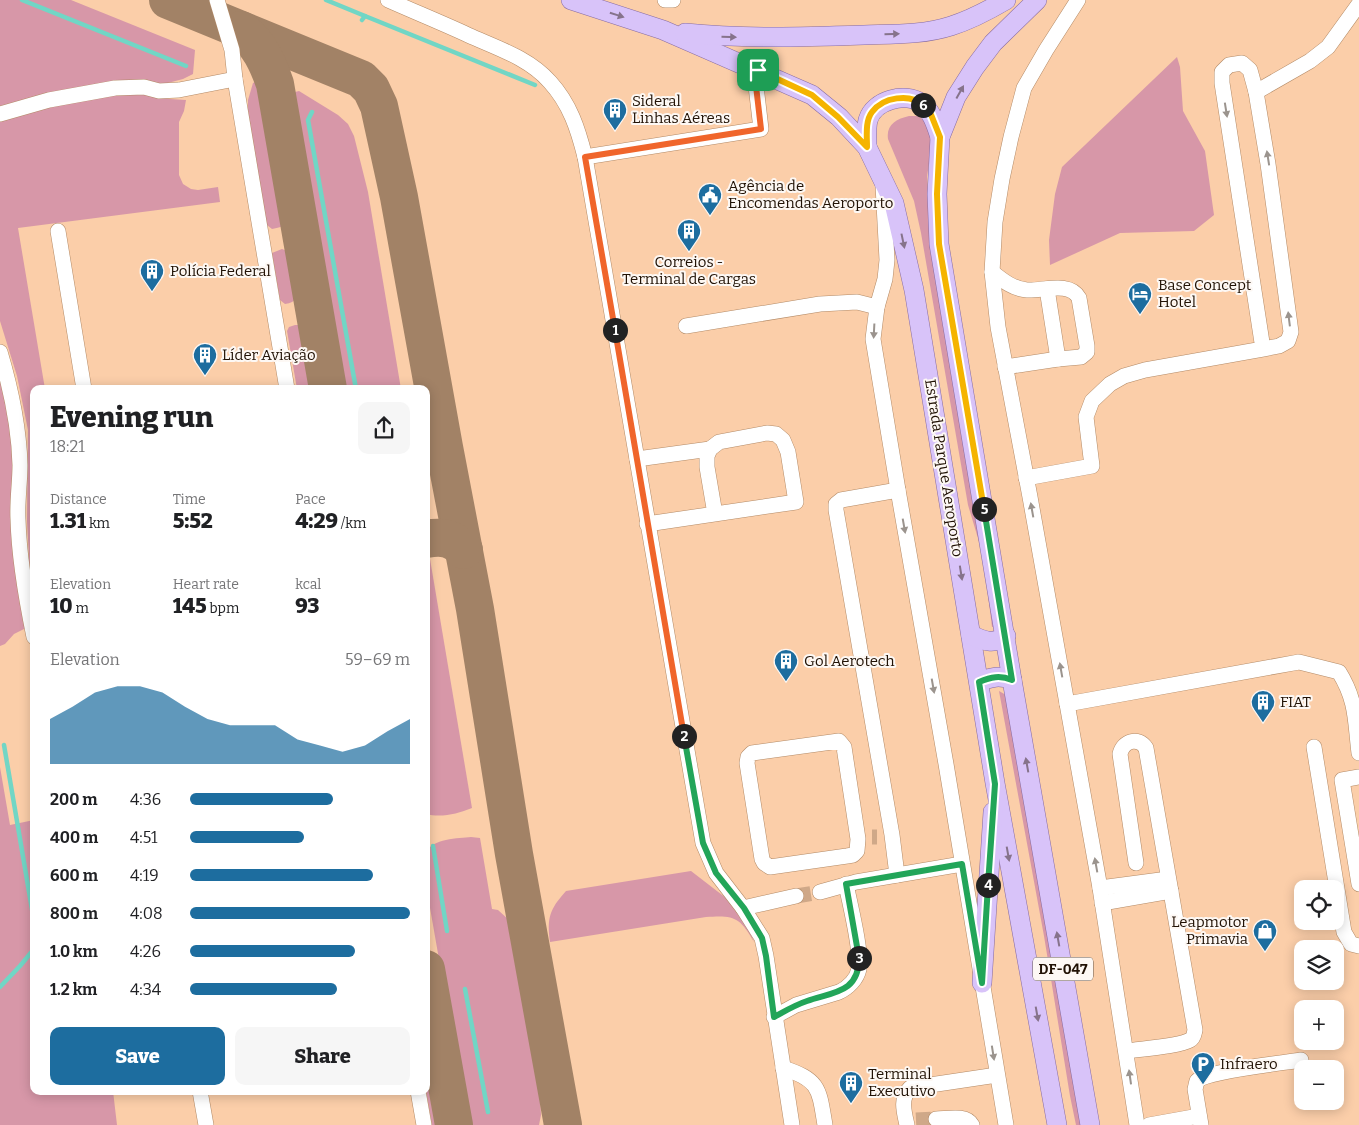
<!DOCTYPE html>
<meta charset="utf-8">
<style>
body{margin:0;font-family:Bitter,serif;background:#f6f6f6;color:#202124;height:100vh;display:flex;flex-direction:column;font-size:19px;white-space:nowrap}
*{box-sizing:border-box;margin:0}
p{font-size:16px;color:#757577}
.icon{flex:none;width:28px;height:28px;fill:none;stroke:currentColor;stroke-width:2;stroke-linecap:round;stroke-linejoin:round}
.map{position:relative;flex:1;overflow:hidden}
.panel{position:absolute;left:30px;top:385px;width:400px;height:710px;display:flex;flex-direction:column;background:#fff;border-radius:10px;box-shadow:0 2px 12px #0003}
.panel>*{flex:none}
.fabs{position:absolute;left:1294px;top:880px;display:grid;gap:10px}
.fabs a{display:grid;place-items:center;width:50px;height:50px;border-radius:10px;background:#fff;box-shadow:0 2px 12px #0003;font-size:25px}
.pin{position:absolute;display:grid;place-items:center;width:42px;height:42px;color:#fff;margin:-21px;border-radius:10px;box-shadow:0 2px 8px #0006}
.km{position:absolute;width:25px;height:25px;margin:-12px;border-radius:50%;background:#222;color:#fff;font-size:14px;line-height:25px;text-align:center}
.round{display:grid;place-items:center;flex:none;width:52px;height:52px;border-radius:10px;background:#f6f6f6}
.overview{display:flex;align-items:center;justify-content:space-between;height:85px;padding:0 20px}
h1{font-size:28px;font-weight:800;line-height:38px}
.stats{display:grid;grid-template-columns:repeat(3,1fr);gap:8px;height:85px;padding:5px 20px}
.stats div{display:grid;align-content:center}
.stats b{font-size:21px;font-weight:800}
.stats small{font-size:14px;font-weight:400}
.stats p{font-size:14px}
.chart{height:140px;padding:10px 20px}
.chart p{display:flex;justify-content:space-between}
.chart svg{width:100%;height:90px;margin-top:5px;fill:#1d6d9f;opacity:.7}
.button{display:flex;gap:10px;margin-top:auto;padding:10px 20px}
.button a{flex:1;height:58px;border-radius:10px;background:#1d6d9f;color:#fff;font-size:20px;font-weight:800;line-height:58px;text-align:center}
.button a+a{background:#f6f6f6;color:#202124}
ul{padding:0 20px;list-style:none;font-size:16px}
li{display:grid;grid-template-columns:80px 60px 1fr;align-items:center;height:38px}
li i{height:12px;border-radius:6px;background:#1d6d9f}
.map>svg:first-child{display:block}
</style>
<div class="map">
<svg width="1359" height="1125" viewBox="0 0 1359 1125">
<rect width="100%" height="100%" fill="#fbcea9"/>
<g fill="#d797a8">
<path d="M0,0H71L195,50L193,74L183,79L160,85L0,110Z"/>
<path d="M1177,57L1180,67L1183,111L1205,151L1214,215L1194,231L1120,233L1050,265L1049,240L1055,194L1062,167Z"/>
<path d="M259,80H265L291,216C287,226 282,227 272,229L267,225L265,220L248,110V100L253,83Z"/>
<path d="M131,91L170,99L186,100L184,111L179,122V175L183,184L191,189L198,190L218,187L220,202L18,228L45,389H34V593L30,575L27,521L28,430L17,376L0,321V119L28,111Z"/>
<path d="M299,91L338,115L348,124L354,136L368,192L401,389H344L293,98L295,92Z"/>
<path d="M909,116H918L927,123L932,143L927,177L929,209L999,627H992L983,555L968,505L921,233L914,201L888,139C886,125 896,119 909,116Z"/>
<path d="M282,249C287,251 292,253 295,258C297,262 297,269 298,273C300,287 302,302 285,304L280,300L272,253Z"/>
<path d="M295,325H301C315,338 315,370 318,389H297L287,331L289,327Z"/>
<path d="M0,350L8,377L28,627L14,634L5,644L0,646Z"/>
<path d="M426,553H429L472,808C457,814 441,818 426,814Z"/>
<path d="M999,691L1006,695L1087,1125H1076L1070,1096L1044,936Z"/>
<path d="M0,767L10,825L34,820V1091H113L117,1125H0Z"/>
<path d="M471,837L480,838L492,909L498,910L509,920L540,1097L541,1115L539,1125H468L426,885C426,877 424,859 427,852C431,839 459,838 471,837Z"/>
<path d="M691,871L726,898L746,922L754,942C740,917 734,915 706,917L550,942C547,918 549,910 566,891Z"/>
<path d="M430,1078L434,1079L438,1087L442,1125H432L426,1091V1080Z"/>
</g>
<g fill="none" stroke-linecap="round" stroke-linejoin="round">
<g stroke="#71d6c5" stroke-width="4.5">
<path d="M22,0L186,66"/>
<path d="M326,0L365,16"/>
<path d="M362,20L365,16L535,85"/>
<path d="M312,112L308,120L356,389"/>
<path d="M4,745L34,921"/>
<path d="M433,846L447,931"/>
<path d="M0,987L20,966L34,949"/>
<path d="M465,989L488,1112"/>
</g>
<g stroke="#a28266" stroke-width="38">
<path d="M168,0L361,79L371,89L379,106L399,197L444,447L475,609L514,854L563,1125"/>
<path d="M241,30C259,43 268,64 275,84L328,389"/>
<path d="M426,539C443,536 453,538 464,550"/>
<path d="M426,969L454,1125"/>
</g>
<g stroke="#cfa888" stroke-width="15" stroke-dasharray="15 8" stroke-linecap="butt">
<path d="M872,837H877"/>
<path d="M796,896L820,892"/>
<path d="M916,1120L936,1119"/>
</g>
<g stroke="#b38a66" stroke-width="16">
<g id="minor">
<path d="M217,0L232,50L235,79L287,389"/>
<path d="M388,0C415,12 442,23 468,35C497,48 529,58 550,82C570,104 578,129 585,157L703,843L716,873L743,908L762,938L766,956L792,1125"/>
<path d="M665,0H673"/>
<path d="M1078,0L1046,50L1024,88L1011,137L1002,179L995,222L992,272L998,327L1030,497L1100,888L1137,1125"/>
<path d="M1256,92L1310,61L1328,47L1359,4"/>
<path d="M0,114L49,100L115,88L144,87L159,91L179,90L235,79"/>
<path d="M585,157L761,129L756,86L758,70"/>
<path d="M883,185L887,260L885,279L877,307L873,339L898,490L946,764L1006,1125"/>
<path d="M58,231L84,389"/>
<path d="M992,272C1002,280 1013,289 1027,290C1043,291 1070,281 1079,298L1087,346V352L1081,357L1058,359L1005,367"/>
<path d="M1047,289L1058,359"/>
<path d="M686,326L820,304L857,302L877,307"/>
<path d="M0,352C11,389 19,427 20,465C20,483 17,501 18,519C19,559 26,598 34,637"/>
<path d="M637,459L710,449"/>
<path d="M1026,478L1092,466L1086,417L1092,401L1110,384L1124,376L1145,370L1263,349L1279,346L1288,341L1291,332L1268,164L1256,92L1250,70L1242,63L1229,65L1222,72V83L1263,349"/>
<path d="M647,524L796,502L788,452L783,440L776,434L767,433L719,442L710,449L707,456V467L715,514"/>
<path d="M1067,704L1299,662L1339,672C1357,701 1355,721 1359,753"/>
<path d="M839,741L844,747L858,839L857,851L853,855L847,856L770,867L764,863L762,859L747,763L748,757L752,753Z"/>
<path d="M1314,747L1344,932L1351,944L1359,946"/>
<path d="M1359,777L1342,780L1359,884"/>
<path d="M897,875L892,835L836,510V504L841,500L898,490"/>
<path d="M1100,888L1168,879"/>
<path d="M820,892L856,882L962,864"/>
<path d="M1102,903L1171,891"/>
<path d="M743,908L796,896"/>
<path d="M774,1017L796,1005L839,992C848,988 857,979 859,969C862,951 850,905 846,884"/>
<path d="M1127,1051C1139,1049 1181,1046 1190,1040C1194,1038 1194,1034 1195,1030L1146,748C1138,736 1123,741 1120,754L1136,863"/>
<path d="M783,1068C820,1080 819,1089 825,1125"/>
<path d="M200,1091L206,1125"/>
<path d="M418,1091L424,1125"/>
<path d="M936,1119C947,1119 966,1114 972,1125"/>
<path d="M907,1125C904,1112 900,1098 910,1088L997,1075"/>
<path d="M1149,1125L1199,1116"/>
<path d="M1201,1125L1195,1089C1196,1086 1196,1084 1197,1081C1207,1071 1284,1063 1301,1060"/>
</g>
</g>
<g stroke="#876ba1" stroke-width="20">
<g id="major">
<path d="M571,0L663,30L812,95L839,117L867,147L894,203L914,290L995,783L1057,1125"/>
<path d="M1037,0L993,43L975,67L956,97L940,137L937,194L939,244L1012,680L1090,1125"/>
<path d="M685,33C744,39 804,37 864,35C893,34 923,35 951,26C970,20 989,10 1006,0"/>
<path d="M867,147C867,138 866,128 868,120C874,100 905,92 921,103C932,111 936,125 940,137"/>
<path d="M971,635C984,641 994,645 1006,636"/>
<path d="M979,682C991,677 1000,675 1012,680"/>
<path d="M982,983L993,812"/>
</g>
</g>
<use href="#minor" stroke="#fff" stroke-width="15"/>
<use href="#major" stroke="#d8c3f9" stroke-width="19"/>
</g>
<defs><path id="oneway-solid" d="M-6-.8H1V-3.2L6.5 0L1 3.2V.8H-6Z" transform="scale(1.25)"/></defs>
<g fill="#86738b">
<use href="#oneway-solid" transform="translate(617 15) rotate(18)"/>
<use href="#oneway-solid" transform="translate(892 34) rotate(-2)"/>
<use href="#oneway-solid" transform="translate(729 37) rotate(2)"/>
<use href="#oneway-solid" transform="translate(960 92) rotate(-61)"/>
<use href="#oneway-solid" transform="translate(903 241) rotate(78)"/>
<use href="#oneway-solid" transform="translate(961 573) rotate(81)"/>
<use href="#oneway-solid" transform="translate(1027 765) rotate(-100)"/>
<use href="#oneway-solid" transform="translate(1008 854) rotate(80)"/>
<use href="#oneway-solid" transform="translate(1058 939) rotate(-100)"/>
<use href="#oneway-solid" transform="translate(1037 1014) rotate(80)"/>
</g>
<g fill="#9b948e">
<use href="#oneway-solid" transform="translate(1226 110) rotate(81)"/>
<use href="#oneway-solid" transform="translate(1268 158) rotate(-99)"/>
<use href="#oneway-solid" transform="translate(1289 319) rotate(-97)"/>
<use href="#oneway-solid" transform="translate(874 331) rotate(93)"/>
<use href="#oneway-solid" transform="translate(1032 510) rotate(-100)"/>
<use href="#oneway-solid" transform="translate(904 526) rotate(80)"/>
<use href="#oneway-solid" transform="translate(1061 670) rotate(-100)"/>
<use href="#oneway-solid" transform="translate(933 686) rotate(80)"/>
<use href="#oneway-solid" transform="translate(1096 865) rotate(-100)"/>
<use href="#oneway-solid" transform="translate(993 1053) rotate(81)"/>
<use href="#oneway-solid" transform="translate(1130 1077) rotate(-98)"/>
</g>
<g fill="none" stroke-linecap="round" stroke-linejoin="round">
<g stroke="#fff" stroke-width="10">
<path id="split-1" d="M615,330L585,157L761,129L756,86L758,70"/>
</g>
<g stroke="#fff" stroke-width="10">
<path id="split-2" d="M615,330L684,736"/>
</g>
<g stroke="#fff" stroke-width="10">
<path id="split-3" d="M684,736L703,843L716,873L744,908L762,938L766,956L774,1017C785,1011 795,1005 807,1001C833,992 859,993 859,958"/>
</g>
<g stroke="#fff" stroke-width="10">
<path id="split-4" d="M859,958L846,884L962,864L982,983L988,885"/>
</g>
<g stroke="#fff" stroke-width="10">
<path id="split-5" d="M984,509L1012,680C1000,675 991,677 979,682L995,784L988,885"/>
</g>
<g stroke="#fff" stroke-width="10">
<path id="split-6" d="M923,105L930,112L940,137L937,194L939,244L984,509"/>
</g>
<g stroke="#fff" stroke-width="10">
<path id="split-7" d="M758,70L812,95L838,117L867,147C867,136 865,121 872,112C883,97 910,93 923,105"/>
</g>
<use href="#split-1" stroke="#f0652b" stroke-width="6"/>
<use href="#split-2" stroke="#f0652b" stroke-width="6"/>
<use href="#split-3" stroke="#22a559" stroke-width="6"/>
<use href="#split-4" stroke="#22a559" stroke-width="6"/>
<use href="#split-5" stroke="#22a559" stroke-width="6"/>
<use href="#split-6" stroke="#f5b400" stroke-width="6"/>
<use href="#split-7" stroke="#f5b400" stroke-width="6"/>
</g>
<defs>
<g id="building-pin" transform="scale(1.25)"><path d="M0 17L-7.5 6A9.5 9.5 0 1 1 7.5 6Z" fill="#1d6d9f" stroke="#fdf8f4"/><path d="M-4-6H4V6H1V3H-1V6H-4ZM-2.5-4.3h1.7v1.8h-1.7ZM.8-4.3h1.7v1.8H.8ZM-2.5-1h1.7V.8h-1.7ZM.8-1h1.7V.8H.8Z" fill="#fff"/></g>
<g id="civic-pin" transform="scale(1.25)"><path d="M0 17L-7.5 6A9.5 9.5 0 1 1 7.5 6Z" fill="#1d6d9f" stroke="#fdf8f4"/><path d="M-.6-6.5H3V-4.5H.6V-3L4-1V1h2V6H-6V1h2V-1L-.6-3ZM-1.2 2.5V6h2.4V2.5Z" fill="#fff"/></g>
<g id="hotel-pin" transform="scale(1.25)"><path d="M0 17L-7.5 6A9.5 9.5 0 1 1 7.5 6Z" fill="#1d6d9f" stroke="#fdf8f4"/><path d="M-6-4.5h1.5V1H6V5H4.5V3h-9V5H-6ZM-4 0a1.8 1.8 0 1 1 3.6 0ZM.5 0V-2.5h3Q6-2.5 6 0Z" fill="#fff"/></g>
<g id="shop-pin" transform="scale(1.25)"><path d="M0 17L-7.5 6A9.5 9.5 0 1 1 7.5 6Z" fill="#1d6d9f" stroke="#fdf8f4"/><path d="M-5-2.5h2.3a2.7 3.5 0 0 1 5.4 0H5L5.5 6h-11ZM-1.5-2.5h3a1.5 2.3 0 0 0-3 0Z" fill="#fff"/></g>
<g id="parking-pin" transform="scale(1.25)"><path d="M0 17L-7.5 6A9.5 9.5 0 1 1 7.5 6Z" fill="#1d6d9f" stroke="#fdf8f4"/><path d="M-3.5-5.5H1a3.5 3.5 0 0 1 0 7H-1V5.5H-3.5ZM-1-3.4V-.6H.8a1.4 1.4 0 0 0 0-2.8Z" fill="#fff"/></g>
</defs>
<g fill-rule="evenodd">
<use href="#building-pin" x="615" y="110"/>
<use href="#civic-pin" x="710" y="195"/>
<use href="#building-pin" x="689" y="231"/>
<use href="#building-pin" x="152" y="271"/>
<use href="#hotel-pin" x="1140" y="294"/>
<use href="#building-pin" x="205" y="355"/>
<use href="#building-pin" x="786" y="661"/>
<use href="#building-pin" x="1263" y="702"/>
<use href="#shop-pin" x="1265" y="931"/>
<use href="#parking-pin" x="1203" y="1064"/>
<use href="#building-pin" x="851" y="1083"/>
</g>
<g text-anchor="middle" stroke-width="4" stroke-linejoin="round" paint-order="stroke">
<rect fill="#fdf8f4" stroke="#63574d" stroke-width="1" x="1033" y="957.5" width="60" height="23" rx="4"/>
<g font-size="14" font-weight="bold" fill="#211205">
<text x="1063" y="974">DF-047</text>
</g>
<g font-size="15" fill="#211205" stroke="#fdf8f4" text-anchor="start">
<text x="632" y="106">Sideral<tspan x="632" dy="17">Linhas Aéreas</tspan></text>
<text x="728" y="191">Agência de<tspan x="728" dy="17">Encomendas Aeroporto</tspan></text>
<text x="689" y="267" text-anchor="middle">Correios -<tspan x="689" dy="17">Terminal de Cargas</tspan></text>
<text x="170" y="276">Polícia Federal</text>
<text x="1158" y="290">Base Concept<tspan x="1158" dy="17">Hotel</tspan></text>
<text x="222" y="360">Líder Aviação</text>
<text x="804" y="666">Gol Aerotech</text>
<text x="1280" y="707">FIAT</text>
<text x="1248" y="927" text-anchor="end">Leapmotor<tspan x="1248" dy="17">Primavia</tspan></text>
<text x="1220" y="1069">Infraero</text>
<text x="868" y="1079">Terminal<tspan x="868" dy="17">Executivo</tspan></text>
</g>
<g font-size="15" fill="#211205" stroke="#fdf8f4">
<text transform="translate(944 468) rotate(81)" y="5">Estrada Parque Aeroporto</text>
</g>
</g>
</svg>
<div class="fabs">
<a><svg class="icon" aria-label="locate" viewBox="0 0 24 24"><circle cx="12" cy="12" r="6"/><path d="M12 2v4M12 18v4M2 12h4M18 12h4"/></svg></a>
<a><svg class="icon" aria-label="layers" viewBox="0 0 24 24"><path d="M12 4l9 5-9 5-9-5zM3 14l9 5 9-5"/></svg></a>
<a>+</a>
<a>−</a>
</div>
<div class="pin" style="left:758px;top:70px;background:#1e9e55"><svg class="icon" aria-label="arrive" viewBox="0 0 24 24"><path d="M6 21V4h12l-3 4 3 4H6"/></svg></div>
<b class="km" style="left:615px;top:330px">1</b>
<b class="km" style="left:684px;top:736px">2</b>
<b class="km" style="left:859px;top:958px">3</b>
<b class="km" style="left:988px;top:885px">4</b>
<b class="km" style="left:984px;top:509px">5</b>
<b class="km" style="left:923px;top:105px">6</b>
<section class="panel">
<div class="overview"><div><h1>Evening run</h1><p>18:21</p></div><a class="round"><svg class="icon" aria-label="share" viewBox="0 0 24 24"><path d="M12 15V3M7 8l5-5 5 5M5 13v7h14v-7"/></svg></a></div>
<div class="stats">
<div><p>Distance</p><b>1.31<small> km</small></b></div>
<div><p>Time</p><b>5:52</b></div>
<div><p>Pace</p><b>4:29<small> /km</small></b></div>
</div>
<div class="stats">
<div><p>Elevation</p><b>10<small> m</small></b></div>
<div><p>Heart rate</p><b>145<small> bpm</small></b></div>
<div><p>kcal</p><b>93</b></div>
</div>
<div class="chart"><p><span>Elevation</span>59–69 m</p>
<svg viewBox="0 0 160 44" preserveAspectRatio="none"><path d="M0 44V22L10 16L20 9L30 6L40 6L50 9L60 16L70 22L80 25L90 25L100 25L110 32L120 35L130 38L140 35L150 28L160 22V44z"/></svg>
</div>
<ul>
<li><b>200 m</b>4:36<i style="width:65%"></i></li>
<li><b>400 m</b>4:51<i style="width:52%"></i></li>
<li><b>600 m</b>4:19<i style="width:83%"></i></li>
<li><b>800 m</b>4:08<i style="width:100%"></i></li>
<li><b>1.0 km</b>4:26<i style="width:75%"></i></li>
<li><b>1.2 km</b>4:34<i style="width:67%"></i></li>
</ul>
<div class="button"><a>Save</a><a>Share</a></div>
</section>
</div>
